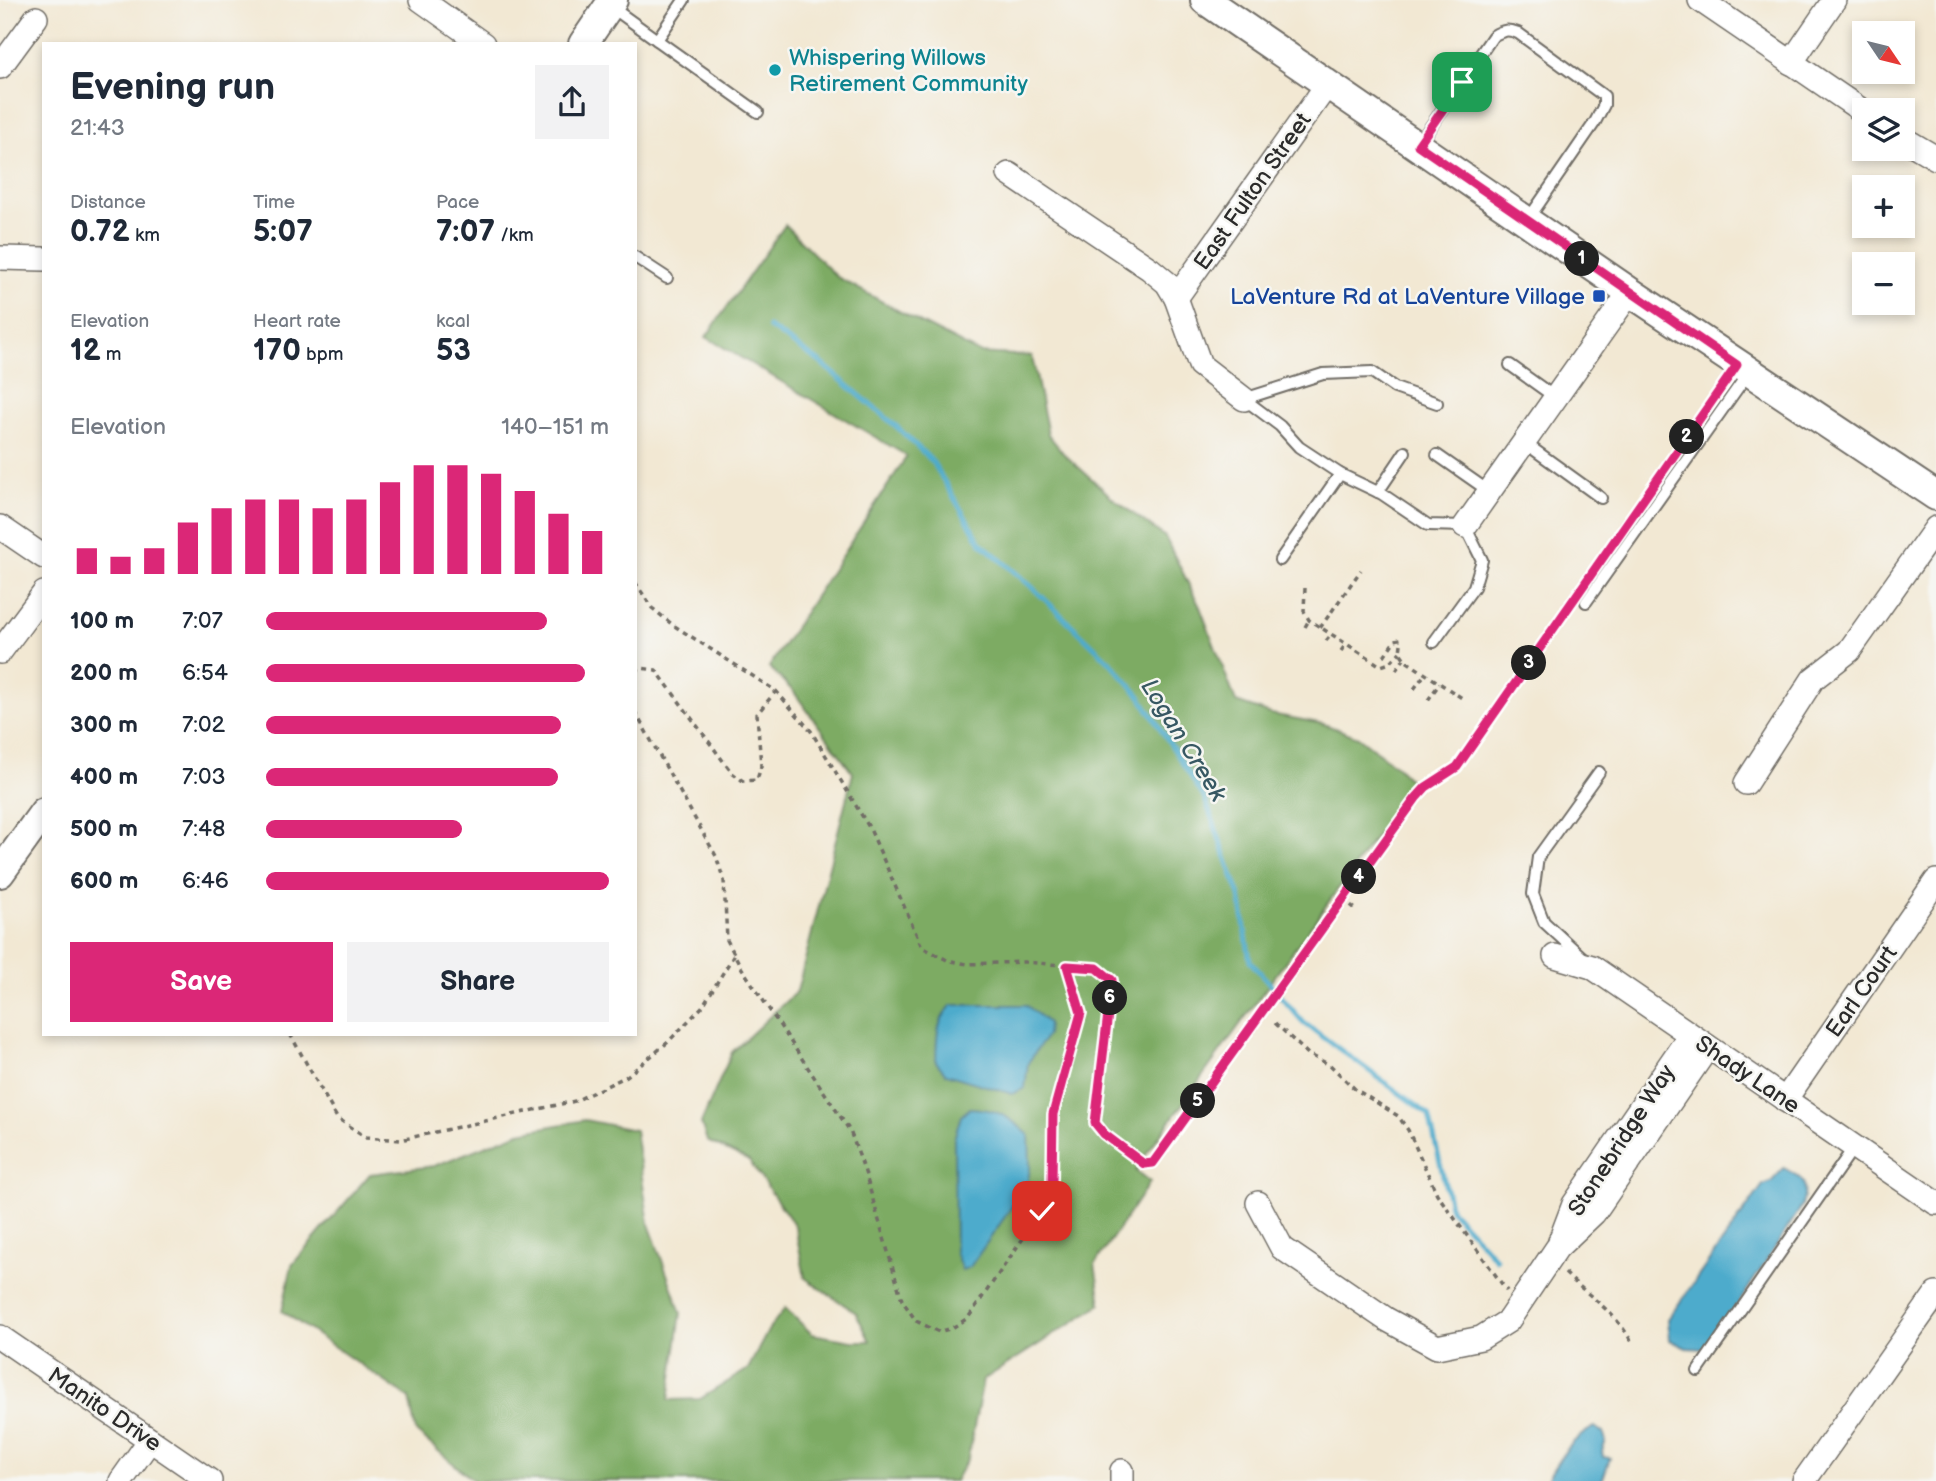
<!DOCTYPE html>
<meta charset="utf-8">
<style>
body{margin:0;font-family:"Balsamiq Sans",sans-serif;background:#f2f2f3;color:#1f2937;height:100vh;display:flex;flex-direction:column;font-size:26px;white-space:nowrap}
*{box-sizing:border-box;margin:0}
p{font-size:23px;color:#747a83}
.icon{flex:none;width:38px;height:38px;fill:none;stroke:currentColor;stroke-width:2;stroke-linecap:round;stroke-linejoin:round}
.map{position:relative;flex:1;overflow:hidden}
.drawer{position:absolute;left:42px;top:42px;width:595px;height:994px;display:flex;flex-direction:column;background:#fff;border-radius:0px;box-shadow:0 4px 10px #0003}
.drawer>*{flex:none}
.needle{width:46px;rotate:125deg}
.tools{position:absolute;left:1852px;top:21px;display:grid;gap:14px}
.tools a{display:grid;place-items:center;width:63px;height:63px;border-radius:0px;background:#fff;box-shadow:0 4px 10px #0003;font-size:35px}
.pin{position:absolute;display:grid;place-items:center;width:60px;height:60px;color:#fff;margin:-30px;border-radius:14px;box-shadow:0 4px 10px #0006}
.km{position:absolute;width:35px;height:35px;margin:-18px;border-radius:50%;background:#222;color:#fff;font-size:19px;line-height:35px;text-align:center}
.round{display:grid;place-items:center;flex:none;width:74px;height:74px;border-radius:0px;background:#f2f2f3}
.headline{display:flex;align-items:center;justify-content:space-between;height:119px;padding:0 28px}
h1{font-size:38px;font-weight:700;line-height:52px}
.stats{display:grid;grid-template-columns:repeat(3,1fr);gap:10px;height:119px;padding:7px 28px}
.stats div{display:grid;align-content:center}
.stats b{font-size:30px;font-weight:700}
.stats small{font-size:19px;font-weight:400}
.stats p{font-size:19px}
.chart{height:196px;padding:14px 28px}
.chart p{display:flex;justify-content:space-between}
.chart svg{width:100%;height:126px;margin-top:7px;stroke:#db2777;stroke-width:6}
.primary-button{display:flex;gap:14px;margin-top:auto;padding:14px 28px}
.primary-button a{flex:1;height:80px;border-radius:0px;background:#db2777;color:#fff;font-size:28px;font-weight:700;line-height:80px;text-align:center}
.primary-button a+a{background:#f2f2f3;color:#1f2937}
ul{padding:0 28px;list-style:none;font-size:23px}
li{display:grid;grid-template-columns:112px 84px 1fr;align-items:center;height:52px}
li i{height:18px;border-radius:9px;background:#db2777}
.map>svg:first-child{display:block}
</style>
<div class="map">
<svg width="1936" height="1481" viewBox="0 0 1936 1481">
<rect width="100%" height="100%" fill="#f6f6f2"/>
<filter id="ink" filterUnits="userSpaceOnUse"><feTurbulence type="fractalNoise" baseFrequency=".0143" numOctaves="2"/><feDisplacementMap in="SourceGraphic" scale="14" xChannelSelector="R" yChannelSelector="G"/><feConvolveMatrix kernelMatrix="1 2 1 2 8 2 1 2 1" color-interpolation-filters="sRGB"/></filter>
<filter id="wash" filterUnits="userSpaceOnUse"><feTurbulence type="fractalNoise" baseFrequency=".00686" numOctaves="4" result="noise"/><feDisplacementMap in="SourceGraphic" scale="28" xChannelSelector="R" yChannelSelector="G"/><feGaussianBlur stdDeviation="1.57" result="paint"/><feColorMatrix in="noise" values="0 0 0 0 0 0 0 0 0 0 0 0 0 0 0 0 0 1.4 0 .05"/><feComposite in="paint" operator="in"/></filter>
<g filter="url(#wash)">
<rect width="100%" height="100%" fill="#f2e8d3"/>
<path fill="#7dab64" stroke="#546b48" stroke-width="2" d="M785,225L837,277L917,321L979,353L1032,356L1048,434L1064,454L1115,500L1165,537L1200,607L1236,702L1271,714L1324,724L1358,737L1396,766L1414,784L1147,1153L1136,1171L1150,1182L1095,1264L1101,1304L983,1380L968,1458L955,1481H474L416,1432L409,1398L282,1311L292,1265L370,1174L434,1166L520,1132L585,1120L635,1130L649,1224L681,1313L669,1400L700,1399L748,1369L769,1329L785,1308L812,1334L852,1341H870L856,1313L805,1278L795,1226L749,1161L707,1141L701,1123L732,1052L797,991L853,773L793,691L769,667L907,456L706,337Z"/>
<g fill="#4dabcc" stroke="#3c6b7c" stroke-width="2">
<path d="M952,1005H1026L1048,1023L1047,1035L1028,1063L1025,1088L1012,1094L946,1074L936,1062C937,1038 935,1022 952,1005Z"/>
<path d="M970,1108C998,1109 1008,1116 1029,1135L1030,1168L1027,1185L970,1267L962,1270L955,1252L954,1139L961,1116Z"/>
<path d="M1784,1168C1805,1180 1808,1182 1802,1206L1720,1332L1704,1349L1686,1348L1670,1340L1668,1319L1763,1185L1771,1182Z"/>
<path d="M1595,1427L1603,1433L1606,1441L1602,1451L1603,1457L1610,1458L1602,1481H1546C1559,1459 1571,1438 1595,1427Z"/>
</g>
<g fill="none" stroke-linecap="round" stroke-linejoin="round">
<path stroke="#4dabcc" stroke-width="5" d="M769,327L820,362L897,427L932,461L981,543L1032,587L1110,662L1140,696L1205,799L1240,896L1250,961L1304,1023L1429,1115L1451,1210L1496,1259"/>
</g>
</g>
<g filter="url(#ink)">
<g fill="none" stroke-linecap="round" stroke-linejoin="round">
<g stroke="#716d66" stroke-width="14">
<g id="service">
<path d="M610,6L657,40L684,0"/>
<path d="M657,40L758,112"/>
<path d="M1418,145L1493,36C1503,30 1508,29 1518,33L1604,96V105L1595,122L1527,221"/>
<path d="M635,257L667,278"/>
<path d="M1510,365L1556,398"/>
<path d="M1244,399L1280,426L1299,447L1340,474L1382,494L1428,525L1465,526L1482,560L1474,587L1434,642"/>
<path d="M1244,399L1323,374L1372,372L1395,388L1437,403"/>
<path d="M1525,443L1601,498"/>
<path d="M1437,455L1490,492"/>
<path d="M1378,492L1405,452"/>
<path d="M1280,560L1340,474"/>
<path d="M1586,602L1749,372"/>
<path d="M1582,957L1544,922L1533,894L1538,857L1599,772"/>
<path d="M1698,1371L1854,1147"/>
</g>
</g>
<g stroke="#716d66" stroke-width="26">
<g id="minor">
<path d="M421,0L483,44"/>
<path d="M1700,0L1864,112"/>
<path d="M1791,63L1834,0"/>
<path d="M0,67L36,18"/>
<path d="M1902,138L1936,158"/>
<path d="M1009,174L1150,269L1167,283L1176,298L1200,365L1244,399"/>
<path d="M0,258L44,259"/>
<path d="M1176,298L1327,85"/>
<path d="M1465,526L1630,292"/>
<path d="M0,527L44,557"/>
<path d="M0,652L44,593"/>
<path d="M1746,783L1813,679L1849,651L1936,528"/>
<path d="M1555,956L1592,967L1936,1203"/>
<path d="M1785,1100L1936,881"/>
<path d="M1258,1203L1282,1248L1386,1319L1437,1347L1481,1338L1508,1321L1557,1248L1594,1213L1708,1047"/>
<path d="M1560,1241L1574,1204L1690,1035"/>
<path d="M0,1337L210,1481"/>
<path d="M121,1481L150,1440"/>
<path d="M1122,1481V1471"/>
<path d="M1804,1481L1936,1294"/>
</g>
</g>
<g stroke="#716d66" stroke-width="32">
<g id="tertiary">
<path d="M1205,0L1630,292L1936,496"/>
<path d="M583,44L613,0"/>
<path d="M0,873L44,812"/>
</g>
</g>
<g stroke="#716d66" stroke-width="3.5" stroke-dasharray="5 5" stroke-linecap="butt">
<path d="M635,582L652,608L673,625L776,691L811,731L870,829L922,947L947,960L967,964L1025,962L1097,968L1112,980L1095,1123L1104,1134L1144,1164L1153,1163L1416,798L1426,787L1456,767L1572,602"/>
<path d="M1305,588L1304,611L1309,620L1381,666L1390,663L1400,652"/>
<path d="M1305,627L1309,620"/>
<path d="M1320,628L1361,570"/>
<path d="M1326,641L1331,635"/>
<path d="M1401,644L1400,652L1406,661L1462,698"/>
<path d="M1341,651L1346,644"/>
<path d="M1384,656L1395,640L1405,638"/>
<path d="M1396,670L1404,659"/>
<path d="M635,671L640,668L656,670L732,773L743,781L757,780L761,766L757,714L776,691"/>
<path d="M1414,689L1425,674"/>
<path d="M1428,700L1440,683"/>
<path d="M635,712L716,856L724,881L727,940L741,967L850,1131L864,1169L902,1300L916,1321L939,1332L952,1328L968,1318L1042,1211L1052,1182L1053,1114L1081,1013L1067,966"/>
<path d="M1343,899L1358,911"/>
<path d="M1275,1023L1308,1054L1330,1065L1355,1089L1398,1116L1408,1130L1437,1194L1507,1291"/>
<path d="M290,1034L337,1118L366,1137L400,1140L575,1101L627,1076L667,1043L702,1007L734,955"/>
<path d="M1565,1273C1589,1297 1618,1313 1633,1345"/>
</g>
<use href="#service" stroke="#fff" stroke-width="10"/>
<use href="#minor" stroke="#fff" stroke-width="23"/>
<use href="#tertiary" stroke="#fff" stroke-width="28"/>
</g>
</g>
<g fill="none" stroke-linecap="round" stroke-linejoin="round" filter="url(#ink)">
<g stroke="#fff" stroke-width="14">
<path id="route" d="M1042,1211L1052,1182L1053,1114L1081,1013L1067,966L1097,968L1112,980L1095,1123L1104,1134L1144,1164L1153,1163L1416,798L1426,787L1457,767L1737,365L1418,145L1462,82"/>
</g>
<use href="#route" stroke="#db2777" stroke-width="9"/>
</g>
<circle fill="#0f9aa8" stroke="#f6f6f2" stroke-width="2.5" cx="775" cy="70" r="7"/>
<rect fill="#1a4fb4" stroke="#f6f6f2" stroke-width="2.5" x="1592" y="289" width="14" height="14" rx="3.5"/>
<g text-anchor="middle" stroke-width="5" stroke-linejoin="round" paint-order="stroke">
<g font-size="23" fill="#0d838f" stroke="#f6f6f2" text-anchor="start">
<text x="789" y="65">Whispering Willows<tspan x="789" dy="26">Retirement Community</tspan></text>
</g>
<g font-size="23" fill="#2b2b2b" stroke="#f6f6f2">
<text transform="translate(1252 191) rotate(-55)" y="8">East Fulton Street</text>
<text transform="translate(1861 991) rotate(-55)" y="8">Earl Court</text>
<text transform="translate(1748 1074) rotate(34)" y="8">Shady Lane</text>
<text transform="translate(1621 1140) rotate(-57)" y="8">Stonebridge Way</text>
<text transform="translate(105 1409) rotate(34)" y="8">Manito Drive</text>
</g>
<g font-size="23" fill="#164399" stroke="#f6f6f2" text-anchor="end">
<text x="1585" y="304">LaVenture Rd at LaVenture Village</text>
</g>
<g font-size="24" font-style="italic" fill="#375863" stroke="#f6f6f2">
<text transform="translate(1184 740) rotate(58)" y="8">Logan Creek</text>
</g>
</g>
</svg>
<div class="tools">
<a><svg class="needle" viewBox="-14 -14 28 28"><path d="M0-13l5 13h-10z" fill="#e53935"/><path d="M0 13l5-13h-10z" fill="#747a83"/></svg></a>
<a><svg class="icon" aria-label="layers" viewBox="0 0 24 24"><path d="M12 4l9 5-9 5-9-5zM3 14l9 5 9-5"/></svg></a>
<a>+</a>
<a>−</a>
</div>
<div class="pin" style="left:1462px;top:82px;background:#1e9e55"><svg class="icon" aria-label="arrive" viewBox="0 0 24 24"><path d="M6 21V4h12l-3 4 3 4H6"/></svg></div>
<div class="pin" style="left:1042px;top:1211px;background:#d93025"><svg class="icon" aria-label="check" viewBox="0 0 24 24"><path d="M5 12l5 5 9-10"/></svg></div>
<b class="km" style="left:1582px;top:259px">1</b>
<b class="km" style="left:1687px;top:437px">2</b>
<b class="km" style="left:1529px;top:663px">3</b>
<b class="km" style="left:1359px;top:877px">4</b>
<b class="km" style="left:1198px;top:1101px">5</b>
<b class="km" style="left:1110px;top:998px">6</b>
<section class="drawer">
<div class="headline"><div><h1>Evening run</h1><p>21:43</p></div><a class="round"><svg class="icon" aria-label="share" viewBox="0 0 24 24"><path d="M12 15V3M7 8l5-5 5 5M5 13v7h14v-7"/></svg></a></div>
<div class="stats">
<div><p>Distance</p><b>0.72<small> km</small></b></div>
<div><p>Time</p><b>5:07</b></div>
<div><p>Pace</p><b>7:07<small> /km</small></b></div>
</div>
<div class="stats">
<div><p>Elevation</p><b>12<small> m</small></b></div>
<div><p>Heart rate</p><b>170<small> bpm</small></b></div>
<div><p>kcal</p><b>53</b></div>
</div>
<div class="chart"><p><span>Elevation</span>140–151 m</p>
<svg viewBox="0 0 160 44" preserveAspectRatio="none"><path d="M5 44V35M15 44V38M25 44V35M35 44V26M45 44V21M55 44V18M65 44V18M75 44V21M85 44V18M95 44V12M105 44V6M115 44V6M125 44V9M135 44V15M145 44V23M155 44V29"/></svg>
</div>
<ul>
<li><b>100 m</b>7:07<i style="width:82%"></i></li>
<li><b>200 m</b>6:54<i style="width:93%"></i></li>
<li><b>300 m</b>7:02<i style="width:86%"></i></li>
<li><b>400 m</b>7:03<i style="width:85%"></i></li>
<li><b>500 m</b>7:48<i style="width:57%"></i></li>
<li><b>600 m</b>6:46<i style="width:100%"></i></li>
</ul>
<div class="primary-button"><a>Save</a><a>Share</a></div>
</section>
</div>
